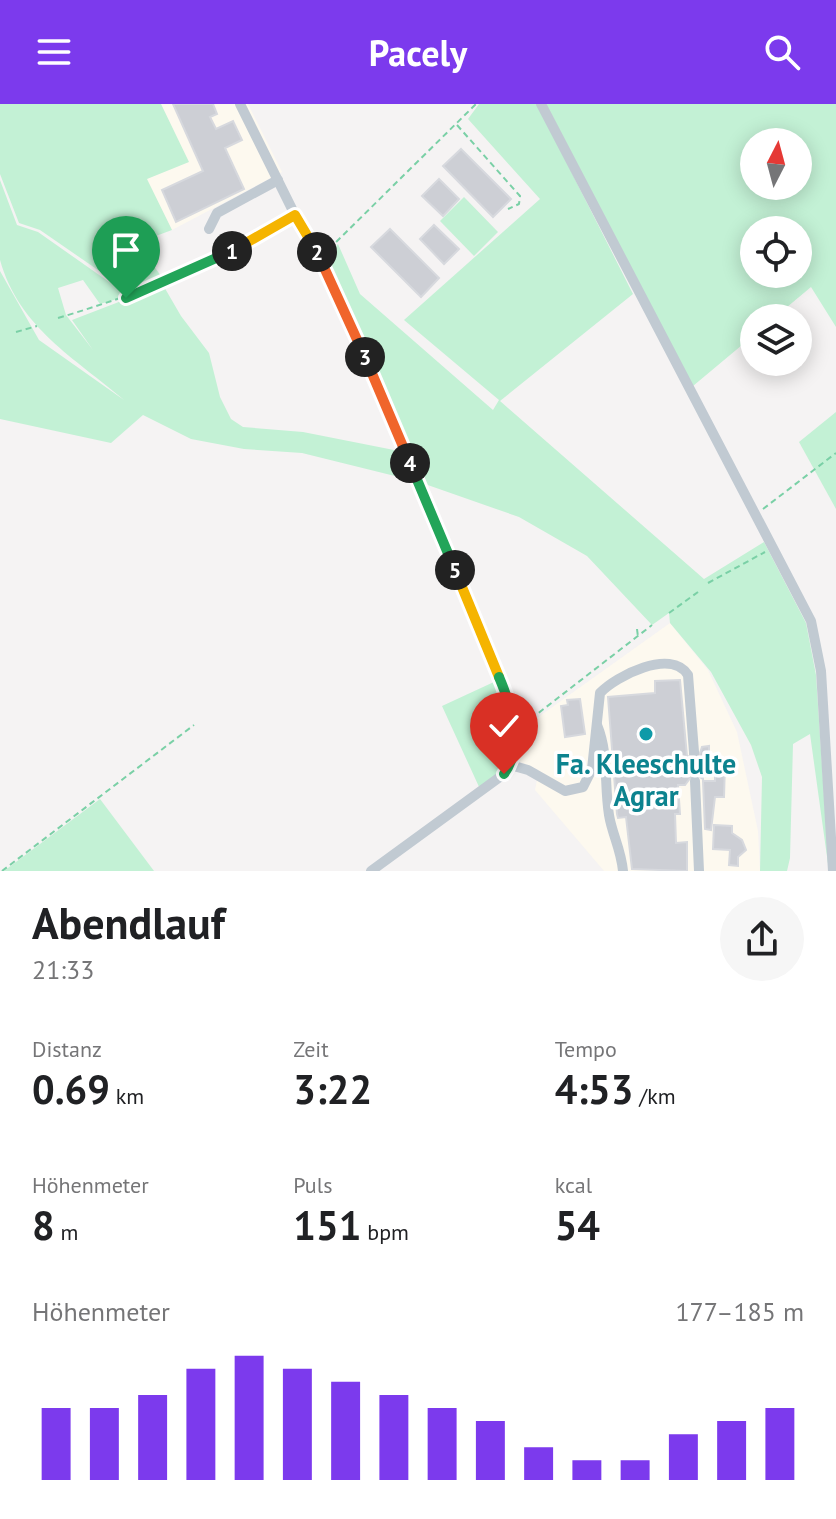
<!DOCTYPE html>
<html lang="de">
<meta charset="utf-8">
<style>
body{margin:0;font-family:"PT Sans",sans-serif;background:#f6f6f6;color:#202124;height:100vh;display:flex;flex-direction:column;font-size:30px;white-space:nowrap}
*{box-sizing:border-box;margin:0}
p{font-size:26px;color:#757577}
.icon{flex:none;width:44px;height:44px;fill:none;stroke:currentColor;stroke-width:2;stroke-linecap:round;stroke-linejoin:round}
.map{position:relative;height:767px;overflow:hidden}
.panel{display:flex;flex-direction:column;background:#fff;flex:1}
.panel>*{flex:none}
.needle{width:52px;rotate:6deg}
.fabs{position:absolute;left:740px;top:24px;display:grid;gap:16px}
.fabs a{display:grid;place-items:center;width:72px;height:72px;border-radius:50%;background:#fff;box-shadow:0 4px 20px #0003;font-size:40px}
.pin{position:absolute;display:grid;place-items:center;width:68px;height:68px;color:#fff;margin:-82px -34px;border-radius:50% 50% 50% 0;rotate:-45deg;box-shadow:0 0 8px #0007}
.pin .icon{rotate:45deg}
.km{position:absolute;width:40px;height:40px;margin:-20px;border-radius:50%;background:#222;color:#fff;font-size:22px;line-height:40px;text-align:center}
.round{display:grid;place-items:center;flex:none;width:84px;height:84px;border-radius:42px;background:#f6f6f6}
.summary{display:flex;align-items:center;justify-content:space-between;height:136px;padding:0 32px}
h1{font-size:44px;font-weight:800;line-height:60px}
.stats{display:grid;grid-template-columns:repeat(3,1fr);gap:12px;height:136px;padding:8px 32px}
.stats div{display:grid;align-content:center}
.stats b{font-size:40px;font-weight:800}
.stats small{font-size:22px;font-weight:400}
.stats p{font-size:22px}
.chart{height:224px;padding:16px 32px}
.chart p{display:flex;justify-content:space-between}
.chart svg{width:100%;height:144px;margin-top:8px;stroke:#7c3aed;stroke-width:6}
header{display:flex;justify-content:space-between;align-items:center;height:104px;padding:0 32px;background:#7c3aed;color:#fff;font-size:36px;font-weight:800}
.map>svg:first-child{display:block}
</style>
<header><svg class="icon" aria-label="menu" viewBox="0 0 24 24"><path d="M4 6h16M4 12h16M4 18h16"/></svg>Pacely<svg class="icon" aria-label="search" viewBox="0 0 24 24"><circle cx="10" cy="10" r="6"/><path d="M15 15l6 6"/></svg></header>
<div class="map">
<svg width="836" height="767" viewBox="0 0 836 767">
<rect width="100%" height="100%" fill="#f5f3f3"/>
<g fill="#fdf9ef">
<path d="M161,0H248L282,68L172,126L146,75L188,58Z"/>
<path d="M670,519L708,566L737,628L758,727L760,767H604L535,686L539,666L518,657L523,624Z"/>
</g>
<g fill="#c3f1d5" fill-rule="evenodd">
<path d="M0,0H161L189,58L147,75L172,126L137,139L164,176L126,191L124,184L40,126L19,119L0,70Z"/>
<path d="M479,0H537L633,190L500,297L704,475L764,438L806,519L816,571L829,767L810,630L793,640L790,754L787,767H760L762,673L751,641L711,568L670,519L669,509L652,521L587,452L519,413L422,379L413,350L325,153L338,140L360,190L493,306L499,296L404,216L540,95L468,15Z"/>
<path d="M546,0H836V223L811,183L774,214H754V231L693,282ZM754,38H798V82H754ZM754,126H798V170H754Z"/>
<path d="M0,76L17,121L38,128L122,187L124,193L100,200L83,176L58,184L66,211L93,246L72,216L163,181L181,212L209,249L220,293L231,315L243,323L303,328L394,346L407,375L302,349L244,345L191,335L143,311L111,339L0,315V167L39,236L124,296C75,254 19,224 0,156C0,133 0,100 0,76Z"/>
<path d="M464,93L498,128L474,152L440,117Z"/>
<path d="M836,308V405L799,338Z"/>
<path d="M496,577C511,625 526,650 480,685L442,602Z"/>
<path d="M100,695L154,767H4Z"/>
</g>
<g fill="#cdcfd5" stroke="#d7d9de" stroke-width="2">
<path d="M173,0H213L217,10L210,13L216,25L233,17L242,36L225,44L244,85L176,118L162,86L203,67Z"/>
<path d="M461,45L511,95L493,113L443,62Z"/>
<path d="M439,75L459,95L443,112L422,92Z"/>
<path d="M434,121L459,145L444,160L420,135Z"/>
<path d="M390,125L439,174L421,193L371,143Z"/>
<path d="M680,576L687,652L698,655L702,643L709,642V653H702L703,675L694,669L685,681H678L680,710H675L676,739L687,738V767L632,765L626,713L618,714L617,710L608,593L655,589V577Z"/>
<path d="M580,595L585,630L565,633L561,602L568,601L567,596Z"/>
<path d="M715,660H725L724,693H715L711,726L705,725L703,677H715Z"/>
<path d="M714,721L732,722V729L742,736L746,746L738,753V762L729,761L730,746L713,745Z"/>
</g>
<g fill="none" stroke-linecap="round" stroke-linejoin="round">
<path stroke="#caccce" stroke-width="10" stroke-dasharray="10 5" stroke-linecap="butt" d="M694,648L695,677"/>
<g stroke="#7ad0a6" stroke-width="2" stroke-dasharray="6 4" stroke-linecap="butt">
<path d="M457,21L520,92L519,100L508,105"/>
<path d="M329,145L476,0"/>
<path d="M58,214C139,190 215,160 287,116"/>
<path d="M16,228L37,222"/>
<path d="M763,405L836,349"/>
<path d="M708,479L765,448"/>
<path d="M669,509L698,488"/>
<path d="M637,525L638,533"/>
<path d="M523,621L652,521"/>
<path d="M2,767L194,621"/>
</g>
<g stroke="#c1cad2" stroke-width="10">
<path d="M240,0L295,111L321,153L505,586C513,616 523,642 504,670L371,767"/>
<path d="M541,0L811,517L821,567L833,767"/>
<path d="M209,125L217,109L278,76"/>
<path d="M597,621C609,650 604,680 609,711C612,730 621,745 623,767"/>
<path d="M510,661L528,666L565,687L583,683L592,665L600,589C616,572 671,544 688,571L694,648"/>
<path d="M695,677L699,767"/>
</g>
</g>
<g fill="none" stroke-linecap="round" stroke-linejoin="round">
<g stroke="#fff" stroke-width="16">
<path id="split-1" d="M126,194L232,147"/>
</g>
<g stroke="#fff" stroke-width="16">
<path id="split-2" d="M232,147L295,111L317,148"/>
</g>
<g stroke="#fff" stroke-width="16">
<path id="split-3" d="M317,148L365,253"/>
</g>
<g stroke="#fff" stroke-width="16">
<path id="split-4" d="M365,253L410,359"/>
</g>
<g stroke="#fff" stroke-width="16">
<path id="split-5" d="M410,359L455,466"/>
</g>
<g stroke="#fff" stroke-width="16">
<path id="split-6" d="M455,466L499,573"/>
</g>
<g stroke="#fff" stroke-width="16">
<path id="split-7" d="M499,573C512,604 525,640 504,670"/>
</g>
<use href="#split-1" stroke="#22a559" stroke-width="10"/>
<use href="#split-2" stroke="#f5b400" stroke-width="10"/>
<use href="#split-3" stroke="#f0652b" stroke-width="10"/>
<use href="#split-4" stroke="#f0652b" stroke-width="10"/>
<use href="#split-5" stroke="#22a559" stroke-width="10"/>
<use href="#split-6" stroke="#f5b400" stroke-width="10"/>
<use href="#split-7" stroke="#22a559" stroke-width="10"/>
</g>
<circle fill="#0f9aa8" stroke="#fff" stroke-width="3" cx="646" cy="630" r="8"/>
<g text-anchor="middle" stroke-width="7" stroke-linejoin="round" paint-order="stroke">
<g font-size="28" font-weight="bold" fill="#0d838f" stroke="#fff">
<text x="646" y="670">Fa. Kleeschulte<tspan x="646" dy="32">Agrar</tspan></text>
</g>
</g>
</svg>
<div class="fabs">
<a><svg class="needle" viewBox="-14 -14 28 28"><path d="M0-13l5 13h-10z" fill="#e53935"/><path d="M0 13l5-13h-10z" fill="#757577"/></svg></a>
<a><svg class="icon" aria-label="locate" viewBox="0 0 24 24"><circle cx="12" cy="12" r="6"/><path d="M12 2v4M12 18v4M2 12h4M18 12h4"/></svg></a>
<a><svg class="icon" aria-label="layers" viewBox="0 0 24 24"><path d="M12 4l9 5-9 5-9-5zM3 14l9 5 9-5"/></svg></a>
</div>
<div class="pin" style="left:126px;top:194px;background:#1e9e55"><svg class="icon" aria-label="arrive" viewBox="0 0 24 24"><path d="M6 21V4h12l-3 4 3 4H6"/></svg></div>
<div class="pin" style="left:504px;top:670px;background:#d93025"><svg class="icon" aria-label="check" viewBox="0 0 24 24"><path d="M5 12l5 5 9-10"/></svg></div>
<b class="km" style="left:232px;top:147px">1</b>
<b class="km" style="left:317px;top:148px">2</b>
<b class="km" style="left:365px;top:253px">3</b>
<b class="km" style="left:410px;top:359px">4</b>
<b class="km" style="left:455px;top:466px">5</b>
</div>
<section class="panel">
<div class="summary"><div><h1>Abendlauf</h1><p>21:33</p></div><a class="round"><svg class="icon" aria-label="share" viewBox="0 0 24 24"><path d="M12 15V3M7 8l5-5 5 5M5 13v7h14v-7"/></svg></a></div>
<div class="stats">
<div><p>Distanz</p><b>0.69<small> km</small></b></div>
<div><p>Zeit</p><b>3:22</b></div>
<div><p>Tempo</p><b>4:53<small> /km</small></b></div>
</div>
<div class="stats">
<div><p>Höhenmeter</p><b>8<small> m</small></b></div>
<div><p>Puls</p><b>151<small> bpm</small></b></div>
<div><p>kcal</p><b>54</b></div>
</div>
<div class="chart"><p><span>Höhenmeter</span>177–185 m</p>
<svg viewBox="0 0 160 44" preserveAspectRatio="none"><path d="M5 44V22M15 44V22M25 44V18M35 44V10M45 44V6M55 44V10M65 44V14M75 44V18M85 44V22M95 44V26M105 44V34M115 44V38M125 44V38M135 44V30M145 44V26M155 44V22"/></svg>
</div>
</section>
